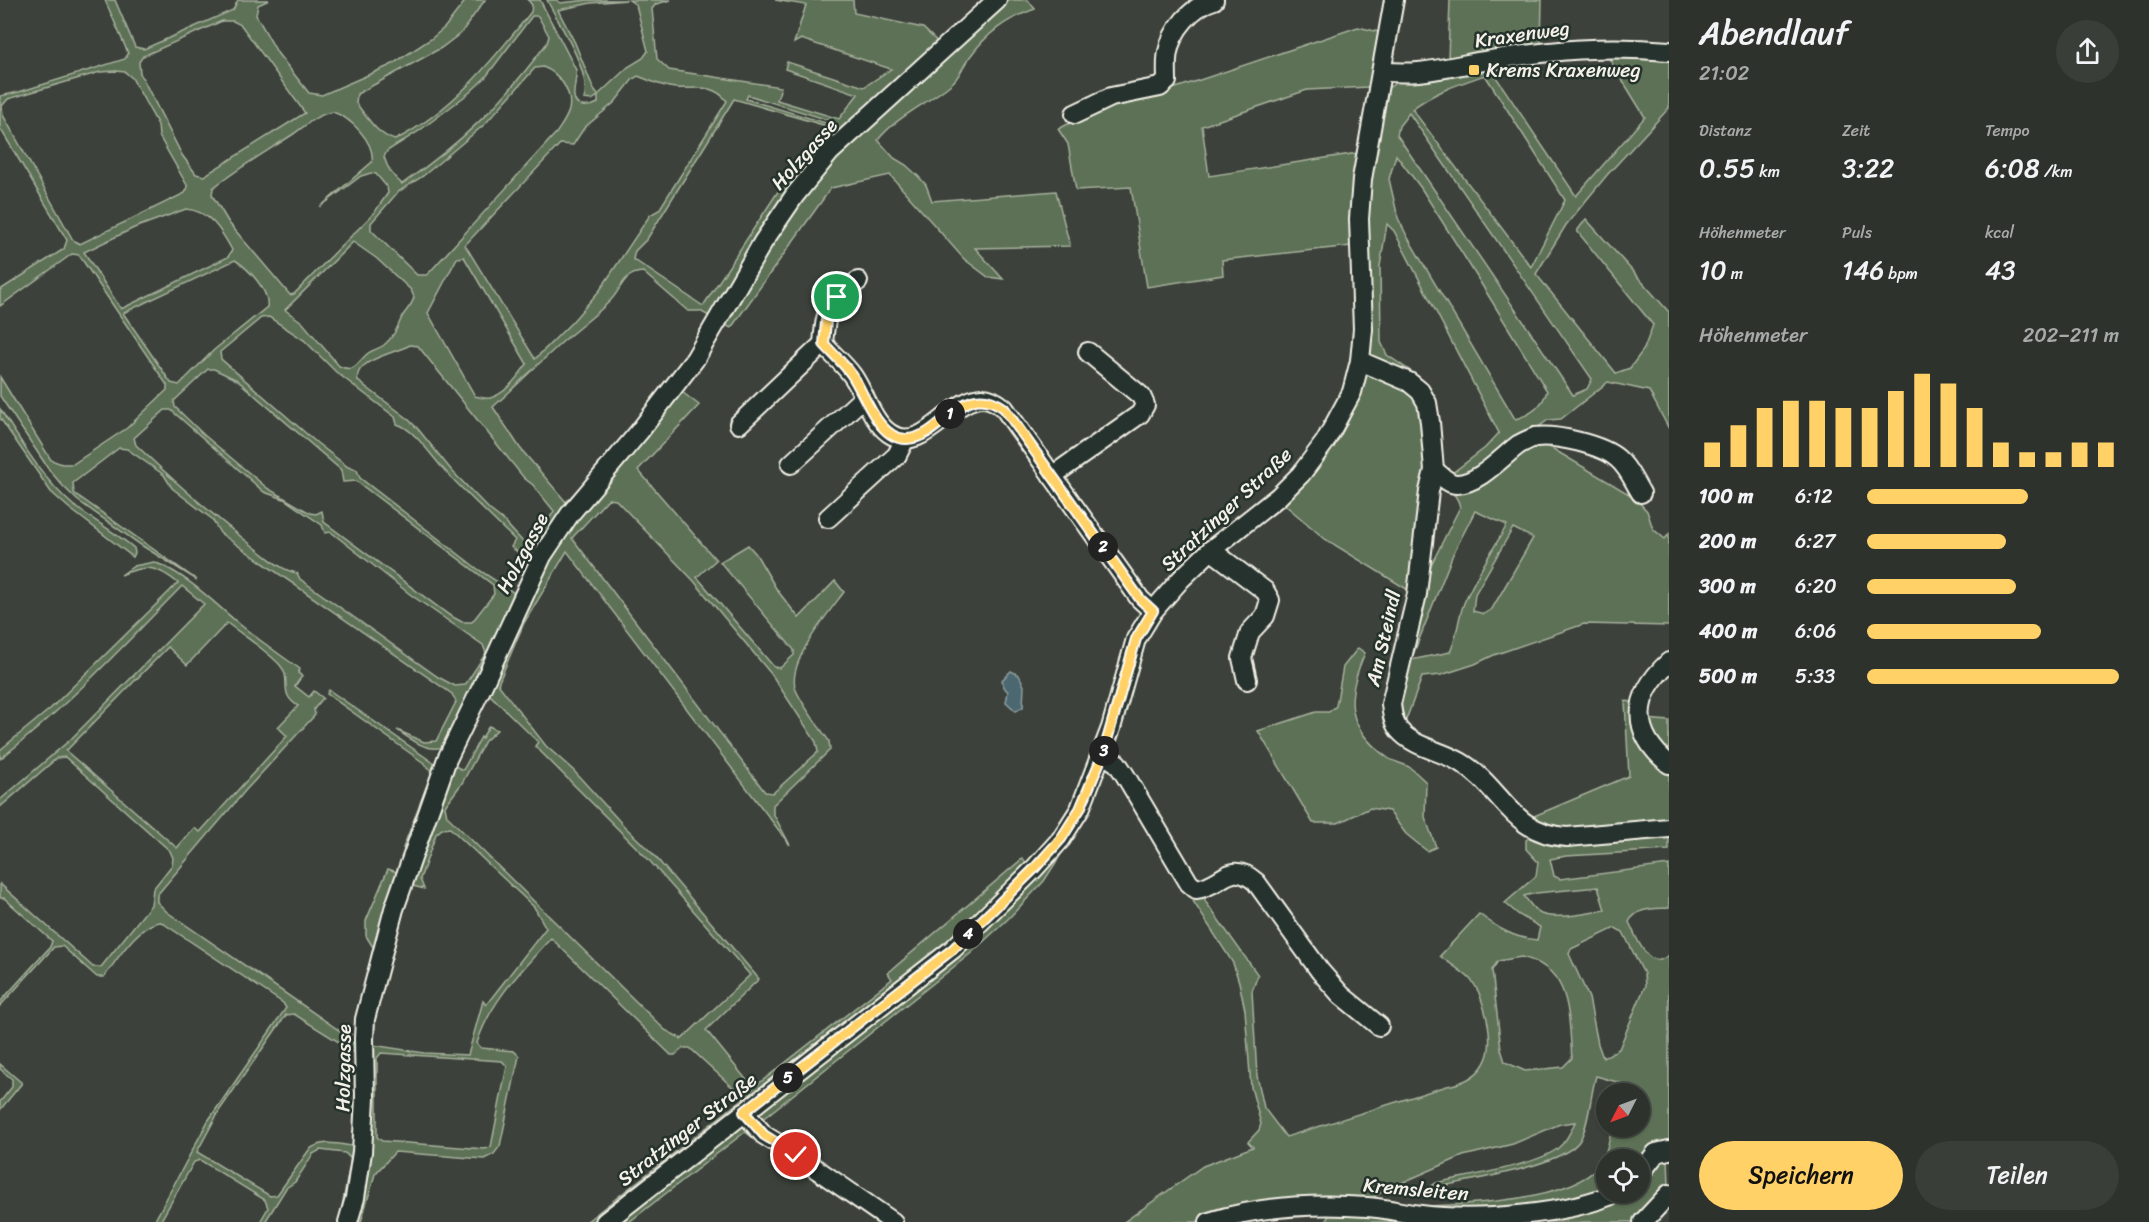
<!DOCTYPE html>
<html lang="de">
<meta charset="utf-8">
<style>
body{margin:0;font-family:Sriracha,sans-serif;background:#393e38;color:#f1f3f6;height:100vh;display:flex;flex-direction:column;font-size:22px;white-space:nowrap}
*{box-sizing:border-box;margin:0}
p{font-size:20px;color:#a7aaa9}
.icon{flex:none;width:33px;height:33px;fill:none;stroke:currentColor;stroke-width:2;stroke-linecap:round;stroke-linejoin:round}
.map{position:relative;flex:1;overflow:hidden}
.details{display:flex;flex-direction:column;background:#2d322c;width:480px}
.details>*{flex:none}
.needle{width:39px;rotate:228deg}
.controls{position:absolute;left:1596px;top:1083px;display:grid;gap:12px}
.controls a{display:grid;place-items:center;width:54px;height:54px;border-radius:50%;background:#2d322c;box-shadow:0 2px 4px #0004,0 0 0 2px #484d48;font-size:30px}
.pin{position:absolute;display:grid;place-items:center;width:51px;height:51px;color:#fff;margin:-26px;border:3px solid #fff;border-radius:50%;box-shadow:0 2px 6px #0007}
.km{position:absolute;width:30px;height:30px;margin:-15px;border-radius:50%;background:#222;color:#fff;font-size:16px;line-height:30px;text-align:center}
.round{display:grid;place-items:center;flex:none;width:63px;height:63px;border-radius:32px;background:#393e38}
.overview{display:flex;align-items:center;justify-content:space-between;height:102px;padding:0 30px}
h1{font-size:33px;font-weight:600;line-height:45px}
.stats{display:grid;grid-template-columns:repeat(3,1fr);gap:9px;height:102px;padding:6px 30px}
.stats div{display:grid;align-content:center}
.stats b{font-size:26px;font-weight:600}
.stats small{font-size:16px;font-weight:400}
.stats p{font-size:16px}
.chart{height:168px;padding:12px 30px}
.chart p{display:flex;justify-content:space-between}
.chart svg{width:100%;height:108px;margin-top:6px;stroke:#ffd166;stroke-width:6}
.button{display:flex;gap:12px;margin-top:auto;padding:12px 30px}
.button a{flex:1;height:69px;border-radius:36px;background:#ffd166;color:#111;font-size:24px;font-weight:600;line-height:69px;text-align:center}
.button a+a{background:#393e38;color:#f1f3f6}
ul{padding:0 30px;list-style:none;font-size:20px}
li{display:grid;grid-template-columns:96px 72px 1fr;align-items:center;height:45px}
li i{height:15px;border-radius:8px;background:#ffd166}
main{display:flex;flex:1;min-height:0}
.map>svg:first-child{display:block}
</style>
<main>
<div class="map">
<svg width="1669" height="1222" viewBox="0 0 1669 1222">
<rect width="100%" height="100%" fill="#3c423b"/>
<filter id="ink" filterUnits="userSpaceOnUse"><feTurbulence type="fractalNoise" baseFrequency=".0167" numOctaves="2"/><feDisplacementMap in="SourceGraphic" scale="12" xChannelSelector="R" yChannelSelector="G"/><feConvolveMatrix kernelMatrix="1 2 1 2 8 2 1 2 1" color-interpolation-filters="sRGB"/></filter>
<g filter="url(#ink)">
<g fill="#5c7155" stroke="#a8b19e" stroke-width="1.5" fill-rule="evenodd">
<path d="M105,0H115L135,47L144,49L233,10L238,0H269L258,5L256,15L278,54L309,93L322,95L391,65L431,39L445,27L466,0H485L461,33L441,48L357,94L356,103C367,117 377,135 395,140C452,111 492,61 531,12L532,5L528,0H540L576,70C577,81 573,88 574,96C575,110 591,107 598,103V96L592,100L584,99C593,75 559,24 547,0H557L560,3L588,0H627L591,3L558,10L575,43L594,90L598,95L628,67L643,58L648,51L636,5L629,0H671L656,4L652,9L657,59L669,70L781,87L777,100L839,119L858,94L785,69L787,62L864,87L891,69L801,39L794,43L806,5L775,0H853L854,13L923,28L949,53L1006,0H1028L1035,9C1006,19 987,33 969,58C963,66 959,78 951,84C927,104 897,116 878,140L894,158L906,165L919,177L926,185L932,201L1056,191L1070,246L975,248L1003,279L988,277L964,259L890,175L831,188L731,328L700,311H688L643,272C622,273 623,288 610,301C597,314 582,325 568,337C542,360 518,384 493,407L520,448L566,502L635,429L534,564L511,547L515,540C492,518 469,496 447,473C434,460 415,429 397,424L395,417L336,372L304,340L269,317L261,318L220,352L221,359L317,443L348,467L357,470L360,478L479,570L519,596L448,745C430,755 412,740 397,730L424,742L436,741L456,702L452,694L220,533L212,519L172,488L164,475L127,449L119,448L73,483L74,493L197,580L141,545L77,500L63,486L50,471L0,396V377L51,460L62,464H73L127,428L167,390V385L79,255L72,254L0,306V290L64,249L67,240L0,128V96L19,92L125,59L128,53ZM532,16H538L549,36L547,43C503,102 463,142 402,184C393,177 387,167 384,157L387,151L419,131L469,93L485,78ZM222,21H233L241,25L305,113L204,176L196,174L182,155L140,73L139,62L143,56ZM543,67C559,73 573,92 569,110C567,118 561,126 557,132L427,275H417L371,230V223L398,192L423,176L485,124L535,68ZM116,71L125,72L132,78L158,125L159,136L188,187L185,193L80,244L73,240L3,115L2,106L8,99L100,72ZM638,76C648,80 659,85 669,87C692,92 710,80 727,101L659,210L650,215L600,290L572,322L535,359L465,245L560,144L573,145L584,128L615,102L633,79ZM748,95L835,122L832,125L746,99ZM734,99L830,127L798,161L703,306L633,259L635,251L647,239ZM333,112C351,118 375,142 372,162L320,207L361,176L371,173L376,174L387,187L388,193L374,213L294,294L290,295L229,223L212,195L213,188C240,167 264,153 292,135C306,126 316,114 333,112ZM186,209C210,211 221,230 232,250L228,257L121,309L84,252L134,228ZM353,242L376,258L411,290L414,297C412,306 406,310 402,317C397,328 394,337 384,345C379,349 371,350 367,354C356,364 355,373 339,366L302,322L285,310ZM464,257L527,364C518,376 506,394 490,398C485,399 479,397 475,396L428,313L457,258ZM235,260C248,268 270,291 267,307L214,350L179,385L171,383L123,313ZM410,345L418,346L524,478L533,485L554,511L533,546L524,543L503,520L490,510L452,471L418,429L406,417L358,381C352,360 396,353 410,345ZM208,369H214L237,380L341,470L343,482L356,481L493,585L494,594L472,622H462L449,615L324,522L322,511L316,514L310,513L267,488L204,435L175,407L174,401ZM165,410H171L264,492L284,499L322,525L325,533L331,532L411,595L483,645L486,653L465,685L455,686L438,677L300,579L297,573C281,570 269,558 257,549C214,517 175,482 136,445L134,438Z"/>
<path d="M1450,0H1542L1541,46L1448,60Z"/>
<path d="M1358,27L1379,32L1369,87L1307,90L1202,126L1209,176L1358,153C1352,184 1349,214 1351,246L1222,260L1223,275L1147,287L1131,187L1076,190L1068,144L1058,129L1112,102L1170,90Z"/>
<path d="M1607,55L1669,59V108L1607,175L1566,225L1536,274L1616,373L1630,368L1644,349L1653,325L1577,231L1586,219L1669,312V429L1649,391L1608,382L1561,419L1548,420L1474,474L1447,477L1485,448L1499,433L1394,231L1387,224L1380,266L1381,342L1387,355L1418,376L1430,389L1432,403L1376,361L1370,354C1374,308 1366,262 1368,216C1370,173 1379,131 1387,89L1397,82L1490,68L1576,196L1645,117ZM1485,75L1565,200L1531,267L1412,109C1434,92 1459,84 1485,75ZM1409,113L1592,379L1587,389L1573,395L1397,135L1399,126ZM1396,155L1421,188L1469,264L1547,391C1542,407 1531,415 1515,419L1408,238L1398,218L1389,179Z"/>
<path d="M1367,369L1417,394L1428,470L1413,593L1325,539L1284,504C1326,466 1353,425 1367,369Z"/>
<path d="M678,389L699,405L638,470L716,560L697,577L774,667L780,668L794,655V650L720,562L748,545L756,554L777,590L799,618L835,581L844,592C829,612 785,664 796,690C804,708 818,725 829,741L830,750L773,805V813L790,845L567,551L524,623L498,684L546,746L573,770L624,826L653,854L759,979L706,1030L753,1088L892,979L888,973L1022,859L1028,864L948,944L595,1222H586L744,1098L690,1048H683L675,1055H671L551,938C522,970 491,1000 477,1043L481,1048L514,1051L519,1056L500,1146L494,1154L484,1159L395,1152L375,1174L361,1222H352L367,1044L424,1053L468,1055L483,1001L486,1005L546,928L534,907L450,828L442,829L436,834L420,879L424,889L413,886L408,880L449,763L463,770L481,737L482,738L489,726L497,730L485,741L462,783L445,806L447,816L665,1030L682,1039L750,975L648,859L535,746L538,742L484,689L545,557ZM608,499L616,500L693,580L772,675L816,742L818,752L773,793L765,792L572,538ZM381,1053L502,1061L507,1066L491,1147L485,1149L382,1141L377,1137V1058Z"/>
<path d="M0,409C21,441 43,480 73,505C93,520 115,532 134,548L135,553L133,557L69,508L51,492L0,418Z"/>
<path d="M1534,445L1548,446L1634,497L1647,511L1653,529L1665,539L1669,534V626L1584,624L1494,655L1475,664L1441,675L1422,677L1403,728L1397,717L1422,583L1460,507C1456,491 1449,491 1435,487ZM1475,511L1507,525C1492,551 1476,576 1464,603C1457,621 1458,636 1450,652L1411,660L1453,554ZM1513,528L1533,538L1492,609L1484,614L1473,611L1475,594Z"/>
<path d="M154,562C186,574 211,600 237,622C257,639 279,654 300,669L298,673L302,676L295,686L309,697L314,691L323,698L314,709L315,715L245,791L157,895V902L167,912L343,1033L351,1034L349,1040L357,1046L356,1055L347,1047L294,1014L286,1015L219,1111L197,1152L270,1196L277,1195L309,1150C322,1138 342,1145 358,1147L345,1222H339L351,1159L345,1153L320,1150L313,1154L295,1182L286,1188L265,1222H260L268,1208L265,1200L200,1160L194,1162L160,1222H154L208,1121L286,1008L283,1003L161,922C139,923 117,960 104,977H97L62,946L54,947L0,1006V1002L50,947L52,941L4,898H0V884L93,967H101L151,905L153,889L172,865L173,858L170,851L65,757L57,758L0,807V800L71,739L204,604L182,586C124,645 66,708 0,759V750L50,709L178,583C157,566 146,564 121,575L134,566ZM227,623C244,636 265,649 280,665C293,680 277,693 298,706L278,727L287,736L200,832L194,828L177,848L66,751L168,647L187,665Z"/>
<path d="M1358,648L1365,653C1345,698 1345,727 1388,758C1394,762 1402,763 1409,767C1415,771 1421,778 1426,782L1425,817L1436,847L1427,851L1406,834L1389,811L1370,808L1338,823H1313L1258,731L1316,712H1329L1336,706L1343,667Z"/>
<path d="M329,690L435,764L437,771L409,850L403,848L431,775L430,769L424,763L327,694Z"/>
<path d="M1625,701L1647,704L1646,719L1669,721V823L1567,834L1527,819L1629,776Z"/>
<path d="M1669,832V850L1566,856L1550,859L1554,876L1560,879L1669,865V908C1654,909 1637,907 1629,922C1634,932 1645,963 1660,960C1663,959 1666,957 1669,955V1142C1655,1141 1648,1155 1640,1165V1160H1606V1192L1593,1199L1478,1213L1394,1207C1442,1206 1568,1204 1599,1166C1607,1157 1609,1138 1612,1127L1640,1126V1094L1622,1093L1624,1084L1596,1076C1590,1096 1590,1121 1580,1140C1564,1167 1459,1182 1427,1189L1436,1183C1466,1176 1534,1166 1557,1149C1566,1142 1571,1132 1575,1122L1560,1124L1513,1144L1463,1156L1385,1190L1366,1202L1230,1211L1196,1222H1124L1203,1166L1253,1147L1248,1142L1259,1130L1261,1124L1251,1087L1245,1010L1239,982L1233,963L1193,901L1206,892L1205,901L1258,975L1252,991L1257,1076L1264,1108L1286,1137L1447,1086C1491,1078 1496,1047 1484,1008C1481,998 1478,987 1470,979C1462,971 1450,964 1440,956L1479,914C1498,928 1513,938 1537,940L1540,927L1519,915L1505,903L1536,876L1538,862L1526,849V840L1531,836ZM1598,887L1605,910C1589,913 1556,920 1541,914C1534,911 1529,902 1524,896L1536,893ZM1615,928L1623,932L1644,974L1645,986L1619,1049L1603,1058L1598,1044L1589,998L1569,954L1571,949ZM1521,957C1573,968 1568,1016 1572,1058L1563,1067L1525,1071L1505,1062L1501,1049L1492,970L1498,961Z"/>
<path d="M1067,845L1044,881L1008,919L970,954L760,1121V1112Z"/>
<path d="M388,869L400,873L356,1032L373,947L366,936V921Z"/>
<path d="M0,1064L22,1083L0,1110V1102L12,1087V1079L0,1069Z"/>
<path d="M744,1124L884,1222H875L745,1132L629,1222H614Z"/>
<path d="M1668,1159L1669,1186L1637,1222H1325L1332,1210L1420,1220L1624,1193L1640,1192V1180L1657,1160Z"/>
</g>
<path fill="#4b6871" stroke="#8f9fa1" stroke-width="1.5" d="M1011,671L1019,675L1024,686L1023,707L1016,711L1006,702L1008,692L1004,687L1002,680Z"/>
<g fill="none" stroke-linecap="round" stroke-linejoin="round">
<g stroke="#f4f1e8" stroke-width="22">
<g id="minor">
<path d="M1382,71C1419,77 1454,65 1491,60C1552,50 1607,45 1669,51"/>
<path d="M1075,114L1111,97L1160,87L1167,81C1167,71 1166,61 1168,52C1172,30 1192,6 1214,0"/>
<path d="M823,344C833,355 844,364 852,375C865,393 871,420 889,433C923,457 951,397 983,398C991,398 998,403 1004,408L1140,599L1153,611"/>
<path d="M1360,361L1409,382L1420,391L1427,403L1430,422L1434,470L1429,491L1417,594L1391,704C1392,713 1393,722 1399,730C1413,747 1442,751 1460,762C1503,787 1510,834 1567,837L1669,828"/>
<path d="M739,424L823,344C826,307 828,304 858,281"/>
<path d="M791,464L864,397"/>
<path d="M1434,470C1441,475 1448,484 1457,484C1478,484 1502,457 1518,445C1523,442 1530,439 1535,437C1555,434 1603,445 1618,459C1628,467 1634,482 1641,493"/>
<path d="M1052,476L1140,414L1145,405L1141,396L1088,352"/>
<path d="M828,518L897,455L905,439"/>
<path d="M1211,550L1265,591L1270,600L1265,616L1250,632L1242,658L1247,680"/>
<path d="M1669,662C1632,696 1630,732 1669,764"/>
<path d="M1103,754L1117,763L1125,775L1189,883L1196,889C1223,886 1229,859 1256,882L1320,971L1341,995L1379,1026"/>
<path d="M744,1112L764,1135L796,1155L893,1222"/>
<path d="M1640,1174L1656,1153L1669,1150"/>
<path d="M348,1222L355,1198L362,1152L365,1098L364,1039L365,1019L394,909L447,759L482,687L542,556L570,514L639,432L695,359L763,242L795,195L830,152L997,0"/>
<path d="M605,1222L953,949L1034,869L1061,839L1080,809L1111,728L1136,639L1153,611L1181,579L1211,550L1278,497L1301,474L1325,442L1352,392L1360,361L1363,329L1359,219L1362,179L1394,0"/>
<path d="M1209,1222C1260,1206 1314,1203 1367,1207C1385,1208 1403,1213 1421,1215C1475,1222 1569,1215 1618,1192"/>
<path d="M1643,1222L1669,1194"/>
</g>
</g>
<use href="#minor" stroke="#26332d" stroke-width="18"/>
</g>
</g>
<g fill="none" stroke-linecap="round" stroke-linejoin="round" filter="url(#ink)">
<g stroke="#fff" stroke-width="12">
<path id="route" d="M796,1155L764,1135L744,1112L953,949L1034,869L1061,839L1080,809L1103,754L1136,639L1153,611L1140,599L1004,408C961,378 945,437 907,439C878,440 865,394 852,375C844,364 833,354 824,344L827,310L837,297"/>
</g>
<use href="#route" stroke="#ffd166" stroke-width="8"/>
</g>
<rect fill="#ffd166" stroke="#26332d" stroke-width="2" x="1468" y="64" width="12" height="12" rx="3"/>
<g text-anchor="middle" stroke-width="5" stroke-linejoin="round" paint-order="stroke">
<g font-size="20" fill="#f4f1e8" stroke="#26332d">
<text transform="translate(1522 34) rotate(-8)" y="7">Kraxenweg</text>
<text transform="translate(804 154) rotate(-48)" y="7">Holzgasse</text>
<text transform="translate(1226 509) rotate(-43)" y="7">Stratzinger Straße</text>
<text transform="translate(522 553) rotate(-62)" y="7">Holzgasse</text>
<text transform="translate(1383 638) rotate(-77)" y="7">Am Steindl</text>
<text transform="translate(343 1068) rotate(-89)" y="7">Holzgasse</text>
<text transform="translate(687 1129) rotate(-38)" y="7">Stratzinger Straße</text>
<text transform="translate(1416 1189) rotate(5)" y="7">Kremsleiten</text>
</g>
<g font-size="20" fill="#f4f1e8" stroke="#26332d" text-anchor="start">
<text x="1486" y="77">Krems Kraxenweg</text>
</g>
</g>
</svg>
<div class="controls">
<a><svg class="needle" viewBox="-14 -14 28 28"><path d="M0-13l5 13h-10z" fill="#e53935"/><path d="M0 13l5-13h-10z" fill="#a7aaa9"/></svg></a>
<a><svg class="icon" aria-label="locate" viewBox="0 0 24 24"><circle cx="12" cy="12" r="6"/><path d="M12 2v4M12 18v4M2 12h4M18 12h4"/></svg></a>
</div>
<div class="pin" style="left:837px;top:297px;background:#1e9e55"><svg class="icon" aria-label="arrive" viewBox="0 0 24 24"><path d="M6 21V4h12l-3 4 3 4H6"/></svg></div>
<div class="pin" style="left:796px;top:1155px;background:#d93025"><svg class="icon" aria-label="check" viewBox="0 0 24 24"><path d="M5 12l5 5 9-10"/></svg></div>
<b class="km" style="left:950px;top:414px">1</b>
<b class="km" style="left:1103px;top:547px">2</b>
<b class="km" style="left:1104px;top:751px">3</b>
<b class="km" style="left:968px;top:934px">4</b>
<b class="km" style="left:788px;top:1078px">5</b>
</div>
<section class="details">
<div class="overview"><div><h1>Abendlauf</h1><p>21:02</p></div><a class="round"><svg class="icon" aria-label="share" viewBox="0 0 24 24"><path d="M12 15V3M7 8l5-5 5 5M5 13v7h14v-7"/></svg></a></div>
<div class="stats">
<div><p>Distanz</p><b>0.55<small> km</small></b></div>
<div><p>Zeit</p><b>3:22</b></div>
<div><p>Tempo</p><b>6:08<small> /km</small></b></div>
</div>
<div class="stats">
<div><p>Höhenmeter</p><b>10<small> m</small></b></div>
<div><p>Puls</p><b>146<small> bpm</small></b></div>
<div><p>kcal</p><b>43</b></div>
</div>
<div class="chart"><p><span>Höhenmeter</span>202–211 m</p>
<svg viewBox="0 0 160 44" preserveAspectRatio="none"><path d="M5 44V34M15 44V27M25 44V20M35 44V17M45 44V17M55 44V20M65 44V20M75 44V13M85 44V6M95 44V10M105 44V20M115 44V34M125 44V38M135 44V38M145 44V34M155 44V34"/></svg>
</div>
<ul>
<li><b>100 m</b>6:12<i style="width:64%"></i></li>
<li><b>200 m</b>6:27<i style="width:55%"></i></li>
<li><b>300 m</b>6:20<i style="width:59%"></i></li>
<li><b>400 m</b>6:06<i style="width:69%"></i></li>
<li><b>500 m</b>5:33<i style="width:100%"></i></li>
</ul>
<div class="button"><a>Speichern</a><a>Teilen</a></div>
</section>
</main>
